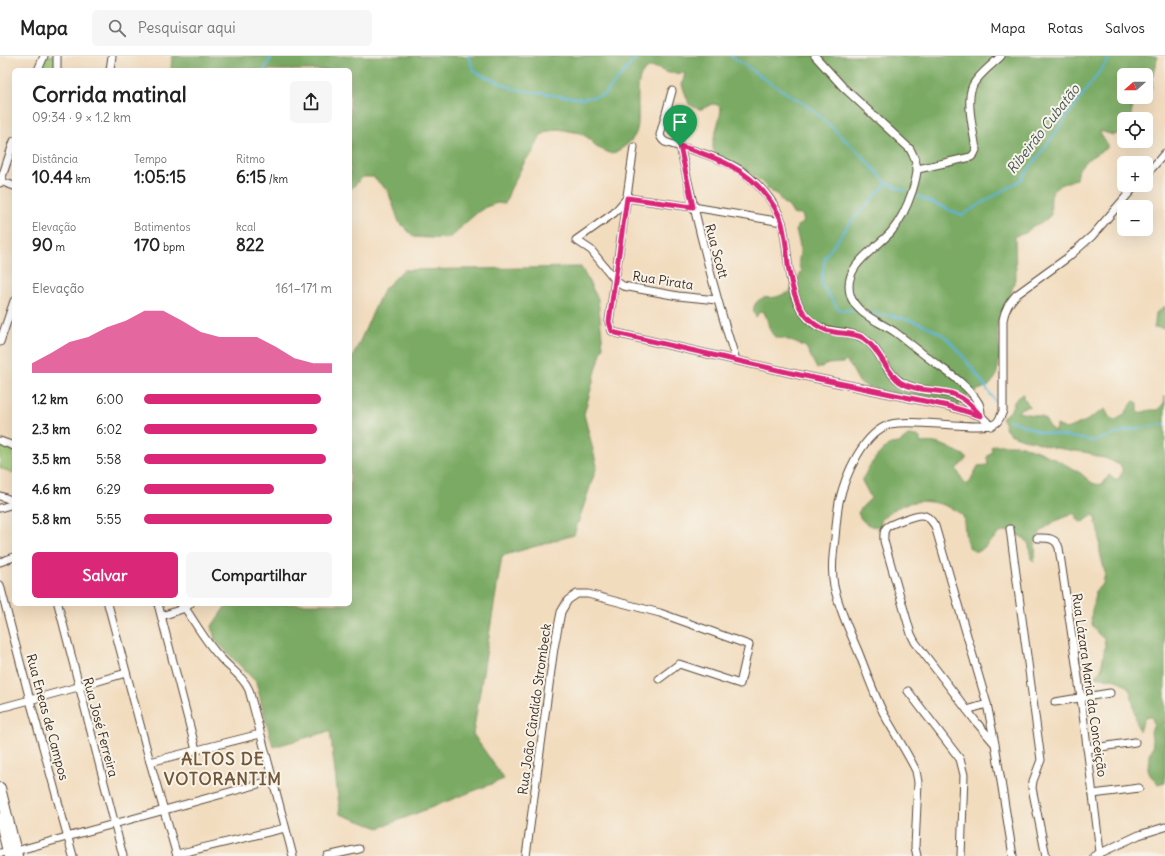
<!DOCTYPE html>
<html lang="pt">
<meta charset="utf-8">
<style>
body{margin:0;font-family:Delius,sans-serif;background:#f6f6f6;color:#222;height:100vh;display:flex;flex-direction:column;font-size:15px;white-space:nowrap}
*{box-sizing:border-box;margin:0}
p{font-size:13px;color:#767676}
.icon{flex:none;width:22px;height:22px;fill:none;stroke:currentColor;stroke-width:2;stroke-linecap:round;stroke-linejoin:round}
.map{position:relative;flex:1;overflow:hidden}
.side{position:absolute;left:12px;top:12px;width:340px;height:538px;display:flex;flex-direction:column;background:#fff;border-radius:6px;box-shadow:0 4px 16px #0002}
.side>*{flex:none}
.needle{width:26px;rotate:249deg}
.fabs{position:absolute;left:1117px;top:12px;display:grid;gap:8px}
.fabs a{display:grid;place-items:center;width:36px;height:36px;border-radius:6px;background:#fff;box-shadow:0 4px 16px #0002;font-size:20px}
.pin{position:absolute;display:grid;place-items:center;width:34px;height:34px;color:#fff;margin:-41px -17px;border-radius:50% 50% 50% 0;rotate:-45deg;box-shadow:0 0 4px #0007}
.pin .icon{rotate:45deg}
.round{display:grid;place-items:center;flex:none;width:42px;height:42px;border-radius:6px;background:#f6f6f6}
.summary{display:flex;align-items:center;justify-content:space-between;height:68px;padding:0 20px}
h1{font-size:22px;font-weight:700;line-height:30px}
.stats{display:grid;grid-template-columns:repeat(3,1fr);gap:6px;height:68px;padding:4px 20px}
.stats div{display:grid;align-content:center}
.stats b{font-size:17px;font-weight:700}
.stats small{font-size:11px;font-weight:400}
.stats p{font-size:11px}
.chart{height:112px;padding:8px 20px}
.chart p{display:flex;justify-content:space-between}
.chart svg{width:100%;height:72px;margin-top:4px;fill:#db2777;opacity:.7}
.primary-button{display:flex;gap:8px;margin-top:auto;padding:8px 20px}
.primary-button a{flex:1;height:46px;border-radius:6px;background:#db2777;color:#fff;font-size:16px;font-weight:700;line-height:46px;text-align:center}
.primary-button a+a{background:#f6f6f6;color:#222}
ul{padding:0 20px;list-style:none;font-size:13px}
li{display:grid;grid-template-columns:64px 48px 1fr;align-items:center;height:30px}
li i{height:10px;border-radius:5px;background:#db2777}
header{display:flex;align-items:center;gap:24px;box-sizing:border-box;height:56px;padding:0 20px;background:#fff;border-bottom:1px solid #e0e0e0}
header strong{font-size:19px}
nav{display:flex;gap:22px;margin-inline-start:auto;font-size:14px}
.search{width:280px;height:36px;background:#f6f6f6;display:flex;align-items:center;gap:10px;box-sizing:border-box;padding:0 14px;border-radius:6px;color:#767676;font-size:15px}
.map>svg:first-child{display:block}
</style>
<header>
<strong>Mapa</strong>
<div class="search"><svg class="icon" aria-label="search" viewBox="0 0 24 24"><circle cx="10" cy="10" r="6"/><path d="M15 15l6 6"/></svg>Pesquisar aqui</div>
<nav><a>Mapa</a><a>Rotas</a><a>Salvos</a></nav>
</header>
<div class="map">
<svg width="1165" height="800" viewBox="0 0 1165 800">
<rect width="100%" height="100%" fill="#f7f3e8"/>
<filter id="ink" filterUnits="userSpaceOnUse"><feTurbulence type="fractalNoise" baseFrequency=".025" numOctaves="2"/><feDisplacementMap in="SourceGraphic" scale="8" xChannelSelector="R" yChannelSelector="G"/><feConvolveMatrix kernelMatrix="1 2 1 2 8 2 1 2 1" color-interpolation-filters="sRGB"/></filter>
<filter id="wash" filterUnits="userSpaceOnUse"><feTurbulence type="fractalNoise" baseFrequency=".012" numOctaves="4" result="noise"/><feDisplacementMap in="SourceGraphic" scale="16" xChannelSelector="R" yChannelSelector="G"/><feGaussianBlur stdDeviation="0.9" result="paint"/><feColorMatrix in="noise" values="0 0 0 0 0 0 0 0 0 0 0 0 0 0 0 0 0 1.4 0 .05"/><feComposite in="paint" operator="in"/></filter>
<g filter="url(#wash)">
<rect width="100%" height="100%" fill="#f2dcbe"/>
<g fill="#99c572" stroke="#6a7848">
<path d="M46,0H56L54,14H41Z"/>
<path d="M0,390L14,394V417L0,412Z"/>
</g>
<g fill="#7aaa64" stroke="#5a6a41" fill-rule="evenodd">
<path d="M172,0H1156L1157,1L1156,11L1152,20V30L1147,40L1145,48H1138L1133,50L1130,63H1124V77L1113,79L1100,75L1101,79L1107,87V92C1093,100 1078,106 1076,123C1050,132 1050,132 1051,159L1043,166L1033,170L1026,177L1015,180L1016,219L1010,241L999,261L997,272L1000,300L996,321L989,330L978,334L962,343L958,352L868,331L859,326L851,311L846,305L843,307L828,308L817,313L806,291L783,282H776C766,272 770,268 764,256L760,255L756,261C751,254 754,245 763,242C767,241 772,242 776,241C781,240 783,237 789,237L800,219L802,214C796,209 800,201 800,195C800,188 798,181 796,175L797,170L803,167V160L800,158L796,159L793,158L789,151L783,147L777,138L770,135L755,120L745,113L725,105L715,97L713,93V86L720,60L721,53L718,49L712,48L702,53H698L689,48L682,29L685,17C680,17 674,18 669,17C662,16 657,10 649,12C629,19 644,64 635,79C630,88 621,93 612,98L596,91L590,83L580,77L558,73L549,75L541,79L532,98L525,105L510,134L505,148L497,147L486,151L478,156L463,169L456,177L447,183L414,181L399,166L388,135L373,121H363L350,134V14H171ZM1124,19H1146V41H1124Z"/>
<path d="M581,211L598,243L603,290L584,358L597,410L574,479L502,500L473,678L504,723L379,772L340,758L330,675L273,691L256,626L215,584L212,570L227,548H350V307L383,234L403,214Z"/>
<path d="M1165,250V273L1154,271L1155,267L1156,257Z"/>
<path d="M1021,338H1023V342L1030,350L1022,352L1018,356L1043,361L1054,376L1057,369L1066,373L1086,365L1105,353L1109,361L1113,364C1123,363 1128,352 1134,345L1138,347V355L1139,357L1150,354H1158L1164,347L1165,340V726L1158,728L1151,720L1148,713L1149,699L1153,691L1151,676L1154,668L1152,662L1149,660L1145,661L1139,675C1135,664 1133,640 1129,633C1127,630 1120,625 1116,624C1110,621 1102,624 1095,620L1101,614L1105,590L1104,583C1083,567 1094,556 1095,535L1103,528L1105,517L1100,496L1099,475L1098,471L1095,468L1096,461L1093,459C1082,467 1080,470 1074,457C1069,460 1067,460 1062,462C1054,465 1040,474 1037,482C1034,489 1037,498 1034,505L1031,503L1029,489L1026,484L1022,481L1007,475L1000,477L980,495C962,498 966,470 963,460C947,446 920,441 901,450C892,453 888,460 881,464V470C871,473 861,466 858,457L861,452L871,442L862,425L868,412L878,399L887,390L891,388L899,387L908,380H918L920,382V387C939,384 948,392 964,399L966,401V404L956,413L966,429L969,427L978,410L988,409L987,401L992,395L991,391L994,389C1001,389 1009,389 1016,389C1034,391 1061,406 1077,415C1087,420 1090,431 1103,428L1109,419L1114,423H1118L1122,417V412L1120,409L1105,402L1097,401L1089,397L1056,392L1044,389L1034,385L1023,383L1010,378L1006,374L1002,361L1010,356L1014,346Z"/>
</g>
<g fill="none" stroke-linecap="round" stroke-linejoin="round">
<g stroke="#5cb5da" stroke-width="2">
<path d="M468,0L475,16L514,33L581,43L604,39L638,0"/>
<path d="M731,0L769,26L812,53L858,96L887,127"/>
<path d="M264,14L272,0"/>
<path d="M917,140L962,159L1021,124L1111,0"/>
<path d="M854,255L838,253L821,228L825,201L850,167L887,127L906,135"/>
<path d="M872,257C897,260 923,265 944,280C948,283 952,288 955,291C970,308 983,327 995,345"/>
<path d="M1009,364L1040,376L1094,385L1132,373L1165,368"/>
</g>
</g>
</g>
<g filter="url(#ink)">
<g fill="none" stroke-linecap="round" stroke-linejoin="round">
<g stroke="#564536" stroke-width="9">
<g id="street">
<path d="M815,0L843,31L910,93C920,111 918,117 912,136C907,151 901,164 891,176C875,194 843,209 850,238C855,258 880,266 895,276C907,285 919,295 931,304C947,316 967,328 978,346C981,350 981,355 981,360"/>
<path d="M38,14L44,0"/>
<path d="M57,14V0"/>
<path d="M110,14L112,0"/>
<path d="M672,35L660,79C661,82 662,84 665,86C673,89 681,91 689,93C706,98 733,107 747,119C761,131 777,149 782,167C790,197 785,235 806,260C822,280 841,272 861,281C880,290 884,316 901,326C917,336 937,333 954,339C965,342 972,351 980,359"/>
<path d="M680,90C696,163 713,234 736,304"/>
<path d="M634,91L609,266L612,275L616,277L800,319L948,350L981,360L991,370"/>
<path d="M918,113L971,101L974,98L976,94C974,77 965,44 973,29C978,19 993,8 1001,0"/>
<path d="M1146,119L1165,97"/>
<path d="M0,125L14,130"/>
<path d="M0,127L14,85"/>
<path d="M717,244L678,240L623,230L617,226L591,194L576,184L614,157L627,142L693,151L782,166"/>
<path d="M0,286L14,245"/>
<path d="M0,385L14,390"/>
<path d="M0,440L14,445"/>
<path d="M0,452L14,448"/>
<path d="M1010,473L1041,704L1033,725L1032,732L1046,800"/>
<path d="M1037,482C1046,482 1056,481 1059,492L1081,642L1100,796"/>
<path d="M0,506L14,501"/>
<path d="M0,529L30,644L73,800"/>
<path d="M58,548L123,800"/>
<path d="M108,548L150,706L177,800"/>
<path d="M158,548L196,694"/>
<path d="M181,548L185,552C196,568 206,586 219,600C229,612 243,620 249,634L293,800"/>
<path d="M162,560L185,552L190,548"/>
<path d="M908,635L960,703L964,719L961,800"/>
<path d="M1055,646L1110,637"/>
<path d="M0,652L78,631L126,617"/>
<path d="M967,654L987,648"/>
<path d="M995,688L977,667L915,586L911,578L884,485C884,480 883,476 886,472C889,468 915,459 921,459C928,459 932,465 935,470L987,648L995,688L1013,800"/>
<path d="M1087,693L1135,686"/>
<path d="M150,706L260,678"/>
<path d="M1093,738L1139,732"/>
<path d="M0,797L16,795L273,724"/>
<path d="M177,798L285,772"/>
<path d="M327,800L359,793"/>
<path d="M526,800L554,592L561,556L568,544L577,538H588L660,557L749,589L740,628L679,608L659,623"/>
<path d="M917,800L915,791L918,726L916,715C907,696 895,678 885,660C874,639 867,617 858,595C849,574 839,553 834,530C831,514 833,498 835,482C836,470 837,458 839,446C845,420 863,376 891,368C913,362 984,376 996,367C1000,364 1001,359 1003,355V264C1005,253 1009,247 1016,239L1067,202L1092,180L1136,129"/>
<path d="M1094,800L1139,779L1165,771"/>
</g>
</g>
<g stroke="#564536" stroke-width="12">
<g id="secondary">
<path d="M0,732L17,800"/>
<path d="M0,762L9,800"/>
</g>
</g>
<use href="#street" stroke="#fff" stroke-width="7"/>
<use href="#secondary" stroke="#fff" stroke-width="10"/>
</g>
</g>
<g fill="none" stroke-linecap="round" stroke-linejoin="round" filter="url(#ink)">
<g stroke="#fff" stroke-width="8">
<path id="route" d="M680,90C715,101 747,112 769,143C774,150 780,159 782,167C785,180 787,195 788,209C791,227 795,249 808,262C815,269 824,275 834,276C844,278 855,277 863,282C880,293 885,315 900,326C916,336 936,333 953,338C965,342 973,351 981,360L948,350L800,319L616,277L612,275L609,266L627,142L693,151Z"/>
</g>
<use href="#route" stroke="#db2777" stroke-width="5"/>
</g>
<g text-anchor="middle" stroke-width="4" stroke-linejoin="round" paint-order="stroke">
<g font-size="13" fill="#3b2a1e" stroke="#f7f3e8">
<text transform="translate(717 195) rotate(75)" y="5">Rua Scott</text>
<text transform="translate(663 224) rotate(9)" y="5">Rua Pirata</text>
<text transform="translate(1090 629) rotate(82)" y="5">Rua Lázara Maria da Conceição</text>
<text transform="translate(534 653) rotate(-82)" y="5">Rua João Cândido Strombeck</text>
<text transform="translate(48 661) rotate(75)" y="5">Rua Eneas de Campos</text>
<text transform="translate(101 671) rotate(75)" y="5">Rua José Ferreira</text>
</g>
<g font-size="14" font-style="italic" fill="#455456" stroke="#f7f3e8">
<text transform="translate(1043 73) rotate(-52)" y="5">Ribeirão Cubatão</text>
</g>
<g font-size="17" font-weight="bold" letter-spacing="1" fill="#735738" stroke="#f7f3e8">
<text x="223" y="709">ALTOS DE<tspan x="223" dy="20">VOTORANTIM</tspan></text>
</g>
</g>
</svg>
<div class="fabs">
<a><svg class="needle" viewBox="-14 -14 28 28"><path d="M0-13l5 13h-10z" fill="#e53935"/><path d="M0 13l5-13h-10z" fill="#767676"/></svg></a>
<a><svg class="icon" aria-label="locate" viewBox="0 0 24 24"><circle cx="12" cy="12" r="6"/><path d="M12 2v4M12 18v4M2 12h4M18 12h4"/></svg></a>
<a>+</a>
<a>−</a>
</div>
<div class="pin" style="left:680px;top:90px;background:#1e9e55"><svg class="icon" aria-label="arrive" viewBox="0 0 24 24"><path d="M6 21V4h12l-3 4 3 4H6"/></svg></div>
<section class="side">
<div class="summary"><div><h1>Corrida matinal</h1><p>09:34 · 9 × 1.2 km</p></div><a class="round"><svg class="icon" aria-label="share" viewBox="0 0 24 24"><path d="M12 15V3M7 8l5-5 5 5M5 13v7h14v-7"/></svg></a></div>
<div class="stats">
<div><p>Distância</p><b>10.44<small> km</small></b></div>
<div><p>Tempo</p><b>1:05:15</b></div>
<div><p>Ritmo</p><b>6:15<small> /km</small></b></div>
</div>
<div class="stats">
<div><p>Elevação</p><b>90<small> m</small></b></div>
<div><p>Batimentos</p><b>170<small> bpm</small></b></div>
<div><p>kcal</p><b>822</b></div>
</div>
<div class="chart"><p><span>Elevação</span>161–171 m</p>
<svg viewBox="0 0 160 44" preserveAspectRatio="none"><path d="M0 44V38L10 32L20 25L30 22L40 16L50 12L60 6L70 6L80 12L90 19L100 22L110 22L120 22L130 28L140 35L150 38L160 38V44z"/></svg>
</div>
<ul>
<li><b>1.2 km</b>6:00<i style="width:94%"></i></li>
<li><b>2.3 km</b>6:02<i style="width:92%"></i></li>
<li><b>3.5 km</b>5:58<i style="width:97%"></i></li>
<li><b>4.6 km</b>6:29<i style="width:69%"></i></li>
<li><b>5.8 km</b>5:55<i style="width:100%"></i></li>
</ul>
<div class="primary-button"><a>Salvar</a><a>Compartilhar</a></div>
</section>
</div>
